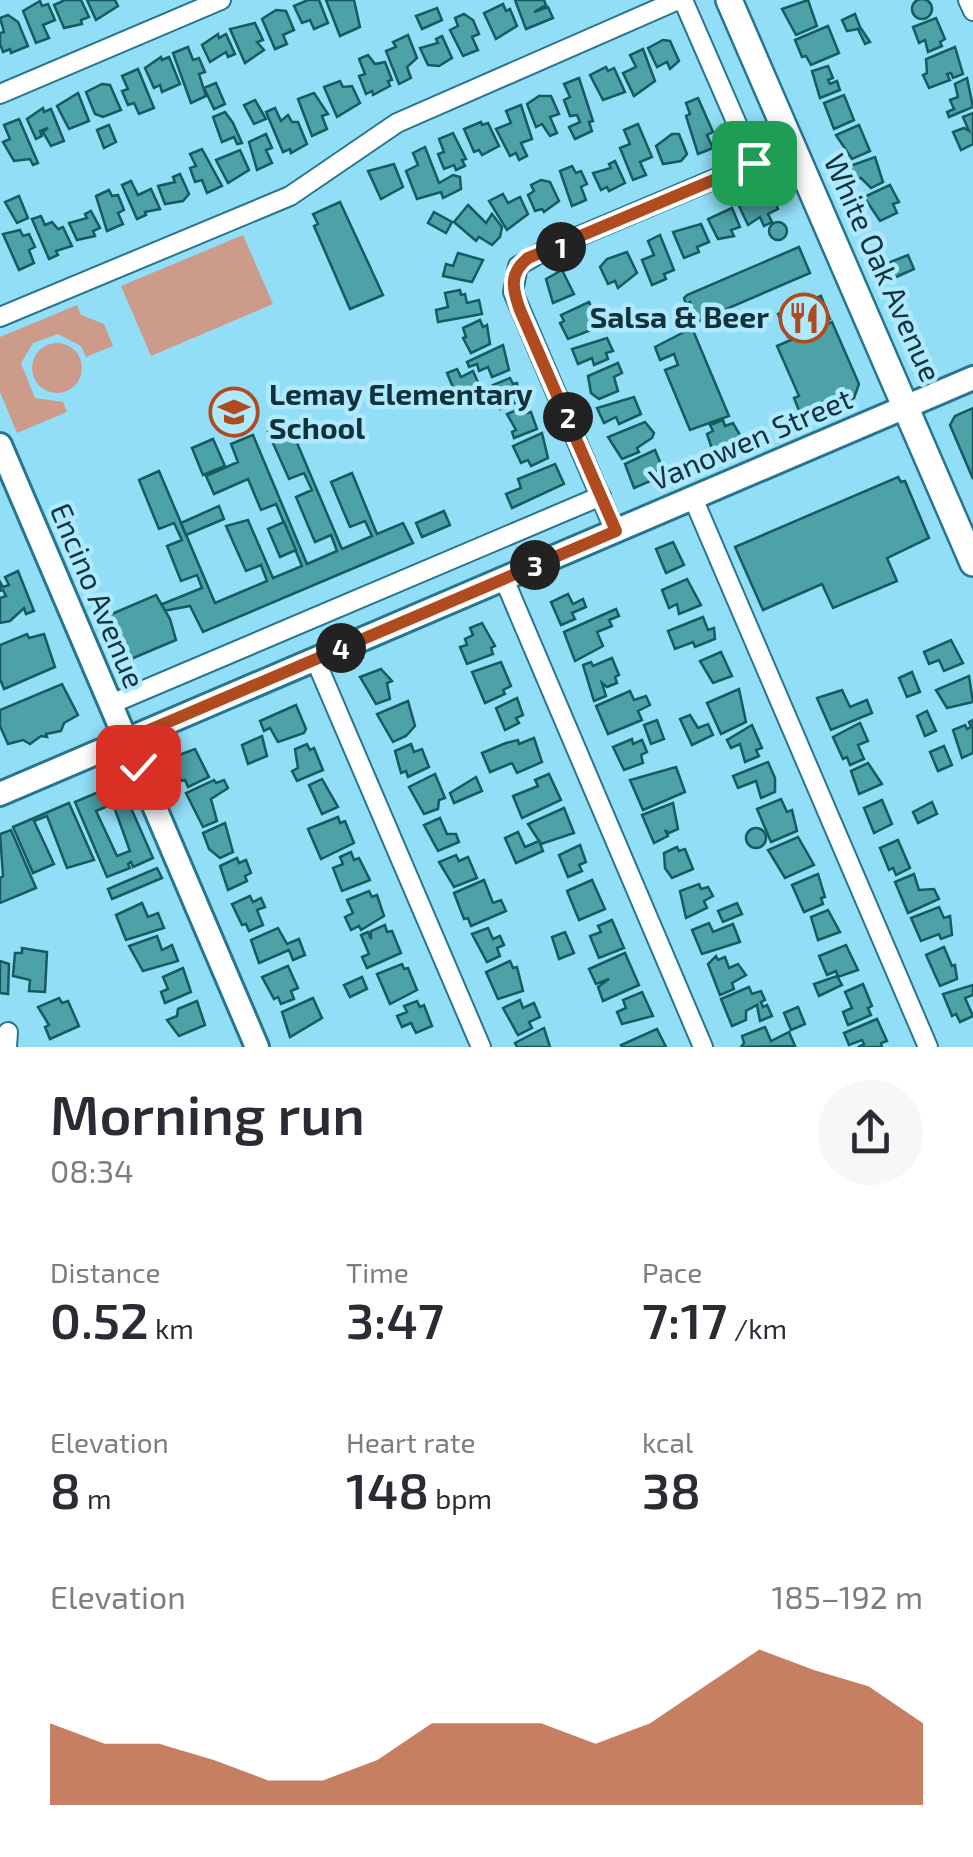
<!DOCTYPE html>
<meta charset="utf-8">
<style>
body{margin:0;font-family:"Exo 2",sans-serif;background:#f7f7f7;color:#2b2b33;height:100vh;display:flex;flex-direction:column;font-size:38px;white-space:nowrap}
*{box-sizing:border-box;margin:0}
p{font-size:32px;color:#7c7c81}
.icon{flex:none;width:55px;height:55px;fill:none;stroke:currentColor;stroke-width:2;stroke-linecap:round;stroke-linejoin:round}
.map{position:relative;height:1047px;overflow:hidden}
.drawer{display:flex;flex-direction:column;background:#fff;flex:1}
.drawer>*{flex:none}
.pin{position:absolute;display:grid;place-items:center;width:85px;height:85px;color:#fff;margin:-42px;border-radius:20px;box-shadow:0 5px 15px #0006}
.km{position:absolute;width:50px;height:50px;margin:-25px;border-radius:50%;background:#222;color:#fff;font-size:28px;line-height:50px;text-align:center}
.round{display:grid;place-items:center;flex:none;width:105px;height:105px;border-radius:52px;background:#f7f7f7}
.overview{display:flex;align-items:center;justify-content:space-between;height:170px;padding:0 50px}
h1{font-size:55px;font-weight:600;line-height:75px}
.stats{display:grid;grid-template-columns:repeat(3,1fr);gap:15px;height:170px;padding:10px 50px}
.stats div{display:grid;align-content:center}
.stats b{font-size:50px;font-weight:600}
.stats small{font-size:28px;font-weight:400}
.stats p{font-size:28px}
.chart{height:280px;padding:20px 50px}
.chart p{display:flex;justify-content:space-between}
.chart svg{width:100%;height:180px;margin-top:10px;fill:#b04a1f;opacity:.7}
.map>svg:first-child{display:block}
</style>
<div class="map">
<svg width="973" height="1047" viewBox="0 0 973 1047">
<rect width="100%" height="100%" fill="#93def7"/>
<g fill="#cd9b89">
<path d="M243,235L273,304L151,356L121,286Z"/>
<path d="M77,305L81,315L104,324L113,346L86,357L81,346L58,334L33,343L21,363L35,398L63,402L67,412L17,433L0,392V337Z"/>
<circle cx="57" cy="368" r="25"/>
</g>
<g fill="#4ca2a7" stroke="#155b5f" stroke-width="2.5" fill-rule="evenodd">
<circle cx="922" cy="9" r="10"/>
<path d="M65,0H81L89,17L81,20L82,24L64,28L54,5Z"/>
<path d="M87,0H115L118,6L96,20Z"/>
<path d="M308,0H319L328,23L314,29L310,20L302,23L294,6Z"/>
<path d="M326,0H354L360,27L340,36Z"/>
<path d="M515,0H544L546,5L534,12L548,7L553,18L526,29Z"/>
<path d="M808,0L817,26L796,35L782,9Z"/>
<path d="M40,1L42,6L48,4L55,20L43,25L49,38L36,43L23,11Z"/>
<path d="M503,4L506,11L510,9L517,26L496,39L484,13Z"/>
<path d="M437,8L442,20L422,29L416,16Z"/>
<path d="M276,10L286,11L294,30L283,35L287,44L275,49L262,19Z"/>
<path d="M464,14L473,20L479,34L472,37L478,50L463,56L450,30L458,26L455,18Z"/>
<path d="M855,14L860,27L870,42L865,44L858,29L847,31L842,20Z"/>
<path d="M8,15L18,22L28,46L11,53L10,49L3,52L0,44V33L4,32L0,18Z"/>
<path d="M936,18L945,39L940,42L942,46L928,52L925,40L919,43L913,27Z"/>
<path d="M255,23L263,40L257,42L264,50L245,63L230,29Z"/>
<path d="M828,26L839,53L811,65L806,56L802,57L795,40Z"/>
<path d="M218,34L219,38L226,34L235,54L228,57L226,52L210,62L202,45Z"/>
<path d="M408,35L417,58L407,67L411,78L399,84L386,51L396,47L393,42Z"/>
<path d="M442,36L452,58L439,66L428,65L420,48L438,43L436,39Z"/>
<path d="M663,40L670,41L679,61L670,69L667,62L657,67L648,48Z"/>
<path d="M188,47L193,60L199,58L205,72L199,74L206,96L191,103L173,53Z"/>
<path d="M955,47L963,74L953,78L951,73L947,74L950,80L929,88L923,75L927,73L926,59Z"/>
<path d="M643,49L655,81L634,96L623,73L636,67L630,55Z"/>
<path d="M368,55L375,64L385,62L392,80L388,81L390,86L373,95L372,91L366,94L359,76L365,74L359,59Z"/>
<path d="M161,57L162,60L169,57L180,84L162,92L160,85L154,88L145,68Z"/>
<path d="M828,66L833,78L828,80L830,84L837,81L840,90L820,98L812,71Z"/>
<path d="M606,67L608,71L614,68L625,92L603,100L590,75Z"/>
<path d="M138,69L154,108L139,114L134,103L128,105L122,91L128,89L122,76Z"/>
<path d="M579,78L593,121L589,122L592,131L575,139L569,127L580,122L577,115L570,116L564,100L570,97L564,84Z"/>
<path d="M967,78L973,107L949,117L947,112L954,109L950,100L958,97L955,84Z"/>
<path d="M340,81L343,87L352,86L360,103L337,117L324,87Z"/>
<path d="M216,83L225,104L214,109L204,88Z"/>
<path d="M102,84L110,85L121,110L103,117L95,114L86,92Z"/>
<path d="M78,93L89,121L69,129L57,106Z"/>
<path d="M314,93L328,114L322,116L327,129L312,136L298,99Z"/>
<path d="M844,95L854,120L834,129L824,103Z"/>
<path d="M539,96H551L559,114L550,117L557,133L550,136L542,124L536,127L527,104Z"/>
<path d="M698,98L713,132L707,135L713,148L698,154L686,116L690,114L686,103Z"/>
<path d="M255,100L266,119L254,124L244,105Z"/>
<path d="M521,105L532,139L521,143L527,156L519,160L516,153L510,156L496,129L511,123L506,111Z"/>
<path d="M43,108L44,112L51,109L64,141L51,146L43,132L48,128L40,131L42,136L36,139L27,119Z"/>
<path d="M275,108L281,121L288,115L292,122H298L307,144L291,153L290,149L283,152L266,112Z"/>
<path d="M225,112L233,123L242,143L237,144L234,137L222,142L213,117Z"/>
<path d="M973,113V144L961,150L953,132L964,128L969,131L963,117Z"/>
<path d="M19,119L38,163L33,165L30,159L14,161L3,142L10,139L4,125Z"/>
<path d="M481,122L482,125L488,123L499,146L482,155L479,150L474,152L464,129Z"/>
<path d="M638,124L652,157L640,162L646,175L633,180L620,148L630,144L624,130Z"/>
<path d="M109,125L116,142L104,148L97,130Z"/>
<path d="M859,125L870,151L852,159L836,135Z"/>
<path d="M453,133L466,159L462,160L465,166L456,170L454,165L444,169L438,154L444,152L439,139Z"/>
<path d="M266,134L272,148L266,150L272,163L257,170L249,142Z"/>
<path d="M672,134H679L687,154L681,161L663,164L656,146Z"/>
<path d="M425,147L439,183L453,175L460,177L461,189L443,198L441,192L417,199L406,171L418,165L413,153Z"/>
<path d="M202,149L222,186L207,193L202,180L195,182L190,168L196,166L190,154Z"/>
<path d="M240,150L249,170L228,183L216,160Z"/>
<path d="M875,157L883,182L871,188L861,178L856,180L850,166Z"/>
<path d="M615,161L625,183L609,191L607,187L601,190L593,173L611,168L609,164Z"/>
<path d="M394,164L403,187L381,199L368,171Z"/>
<path d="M572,166L576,173L581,171L587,184L581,187L586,200L572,206L560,171Z"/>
<path d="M180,174L189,194L183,201L165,204L158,186L175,182L173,177Z"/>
<path d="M541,180L550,182L559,201L544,212L542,209L535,211L528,195L534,191L531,185Z"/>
<path d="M131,181L138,195L151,189L160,209L145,212L146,215L137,219L122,185Z"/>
<path d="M890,185L899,202L893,204L897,213L880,221L864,197Z"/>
<path d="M109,190L112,196L118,195L124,210L118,213L123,224L107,231L96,196Z"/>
<path d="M771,192L778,209L768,214L772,222L764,226L760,217L748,225L739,206L755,194L757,199Z"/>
<path d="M503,194L508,203L520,197L528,214L507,230L489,201Z"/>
<path d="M19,196L28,218L17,223L5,202Z"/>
<path d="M340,202L383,295L350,309L314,226L318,224L313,214Z"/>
<path d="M468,205L486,223L492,214L502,227L500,237L492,245L479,237L476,241L454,222Z"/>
<path d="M732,208L740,227L731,230L734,236L718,239L708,219Z"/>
<path d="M91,211L100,228L93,231L95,236L77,240L69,223L87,218L85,214Z"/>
<path d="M434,212L452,222L446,233L428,223Z"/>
<path d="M41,216L45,225L52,222L58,229L63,227L72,246L56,251L58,255L49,259L32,219Z"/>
<circle cx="778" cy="231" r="9"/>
<path d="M701,224L709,242L697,247L699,252L684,258L673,232Z"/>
<path d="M20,230L23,236L29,234L35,247L29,250L34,263L19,270L3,234Z"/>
<path d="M660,235L674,270L664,274L666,279L652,285L642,260L654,255L648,241Z"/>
<path d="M799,247L810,273L696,322L690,302L686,304L684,298L687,295Z"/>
<path d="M627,252L637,273L618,288L615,281L608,284L600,267L607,259Z"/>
<path d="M458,253L483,260L472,282L443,276L446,264L453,266Z"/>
<path d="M908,255L914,269L894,278L888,263Z"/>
<path d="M562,270L574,294L553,303L546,279Z"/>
<path d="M460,290L461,295L465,294L467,303L479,300L482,314L438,322L436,310L448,307L445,293Z"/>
<path d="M821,296L830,319L788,337L778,314Z"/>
<path d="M589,302L598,322L589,326L591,330L568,339L560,323L564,321L561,315Z"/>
<path d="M480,320L483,327L487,325L490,344L471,353L463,338L466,337L463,328Z"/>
<path d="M832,322L859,384L854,398L802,418L794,398L799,396L777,346Z"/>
<path d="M692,328L729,416L690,430L665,370L678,365L674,354L660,360L655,347Z"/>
<path d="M607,338L613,351L606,353L608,359L594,365L592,358L578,364L572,349Z"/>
<path d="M503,345L509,370L492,377L488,367L479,371L477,364L469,367L467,362Z"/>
<path d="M618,363L622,373L614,377L618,391L599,399L591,393L588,376Z"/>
<path d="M457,369L461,377L473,371L480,387L457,397L447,373Z"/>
<path d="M510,378L513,384L517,383L520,401L500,409L498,403L503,401L493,385Z"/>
<path d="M634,397L641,414L619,424L616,417L604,423L597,408Z"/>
<path d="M524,407L527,413L531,412L537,429L514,438L512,432L516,430L507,414Z"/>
<path d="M973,408V479L950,425L955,416Z"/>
<path d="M723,420L725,426L733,423L744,442L718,457L714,455L707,434L713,431L710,425Z"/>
<path d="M645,422L654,433L652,438L637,448L639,452L622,459L608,437Z"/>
<path d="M289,424L342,549L372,536L365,521L350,527L331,482L352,473L377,534L403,523L413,543L203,632L190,606L163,611L160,605L202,588L197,575L181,581L167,546L182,540L174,523L159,529L139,480L159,471L215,603L267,581L261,565L246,571L226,526L248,520L273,578L302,566L276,504L261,510L248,479L214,494L206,476L238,462L231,444L253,435L307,564L337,551L331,535L315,542L296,497L312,490L304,473L289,479L268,432Z"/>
<path d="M542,433L548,458L531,466L528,460L521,463L513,446Z"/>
<path d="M213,439L225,466L203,475L192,448Z"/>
<path d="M655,450L663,469L654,473L655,479L634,488L625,464Z"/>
<path d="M555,464L564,484L512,508L506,494L521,488L518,479Z"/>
<path d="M898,477L901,482L905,481L929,538L887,558L897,581L833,608L822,584L763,610L735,547Z"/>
<path d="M219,506L224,519L186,535L181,523Z"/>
<path d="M444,511L450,525L422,537L416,523Z"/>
<path d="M284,522L296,550L280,557L268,529Z"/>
<path d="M673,542L684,565L666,573L656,549Z"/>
<path d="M18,571L34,611L26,614L24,608L10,621L0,623V598L6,596L3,590L0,591V582L3,587L9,585L5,577Z"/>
<path d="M687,579L701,605L679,614L677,604L669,608L662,590Z"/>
<path d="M568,594L573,604L583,599L586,607L572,613L575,619L561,625L551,602Z"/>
<path d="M156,595L170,619L176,640L119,664L100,619Z"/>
<path d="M616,609L619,616L609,620L612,626L597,632L603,646L575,661L564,632Z"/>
<path d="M703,617L708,630L714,628L715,639L695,647L693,642L675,649L668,631Z"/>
<path d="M482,623L495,646L491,648L493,654L467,664L460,647L467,645L465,639L473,635L470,628Z"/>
<path d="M27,634L29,638L44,634L55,667L4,689L0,679V645Z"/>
<path d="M951,640L963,663L944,671L939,660L929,664L924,652Z"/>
<path d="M721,652L732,676L713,683L700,661Z"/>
<path d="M612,658L619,675L615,677L617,683L607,687L602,683L606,696L594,701L583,665L591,662L593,666Z"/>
<path d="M501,662L511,686L503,690L505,694L485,703L472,672Z"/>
<path d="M381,669L392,681L387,683L390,699L376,704L360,677Z"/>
<path d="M912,672L920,692L907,697L899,678Z"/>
<path d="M969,676L973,702L947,708L936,690Z"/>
<path d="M62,684L78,715L64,723L61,731L46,734L47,737L41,736L30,744L23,740L8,744L0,726V710Z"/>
<path d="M739,689L746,722L721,734L707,703Z"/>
<path d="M842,690L850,707L867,700L872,713L831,730L817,698Z"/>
<path d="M630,691L634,700L646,696L650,705L638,711L642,720L608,734L596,706Z"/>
<path d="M517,698L523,715L516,718L519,723L505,730L496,708Z"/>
<path d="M408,701L415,726L406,736L393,742L377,714Z"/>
<path d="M296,705L306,729L304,733L278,742L270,728L264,731L260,721Z"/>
<path d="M927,711L936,731L925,736L917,716Z"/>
<path d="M690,715L698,728L708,724L713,735L692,745L680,719Z"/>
<path d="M657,720L664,739L651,744L644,725Z"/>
<path d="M973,720V753L962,758L953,730L965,725L967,729L971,727L969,722Z"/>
<path d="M860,723L868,741L858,745L864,759L850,765L847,757L843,759L833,737Z"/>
<path d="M752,725L762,748L756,750L759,756L745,762L740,744L731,748L727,740Z"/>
<path d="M262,736L267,756L248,764L242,745Z"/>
<path d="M534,738L542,762L517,773L512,763L490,772L482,753L506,743L518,740L519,744Z"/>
<path d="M632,739L633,744L642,740L647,752L641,755L643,763L624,770L613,747Z"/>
<path d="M307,744L310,750L314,748L323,770L297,781L292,771L298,768L295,749Z"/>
<path d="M411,744L414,752L422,749L429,767L408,777L406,771L401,773L395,751Z"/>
<path d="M944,746L952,765L938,771L930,752Z"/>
<path d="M195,749L209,777L188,787L185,780L181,781L171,758Z"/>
<path d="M768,762L775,778V792L761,798L756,781L738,788L733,776Z"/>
<path d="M868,763L882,784L859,794L851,771Z"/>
<path d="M676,767L685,792L643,810L630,780Z"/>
<path d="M435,774L445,798L439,800L438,809L424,814L409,787Z"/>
<path d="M549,774L561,800L522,818L513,796L538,786L535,780Z"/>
<path d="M476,777L482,791L454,803L450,793Z"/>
<path d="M322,779L338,807L322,814L309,785Z"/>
<path d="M214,780L216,783L224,780L228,788L211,799L217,821L203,827L186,793Z"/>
<path d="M120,783L153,858L133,867L131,862L128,864L130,868L107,877L75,802ZM113,804L130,851L117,856L96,811Z"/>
<path d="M781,799L787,812L792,810L797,831L771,842L757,809Z"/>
<path d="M882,800L892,824L874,833L864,808Z"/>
<path d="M932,802L937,814L918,823L913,812Z"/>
<path d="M69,803L94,860L67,868L47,816L34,821L54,864L33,873L13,827Z"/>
<path d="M673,803L678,829L669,833L665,830L668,836L654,843L642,815Z"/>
<path d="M564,808L574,833L541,844L528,824Z"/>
<path d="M338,817L340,823L345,821L354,843L321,859L308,829Z"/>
<path d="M440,818L447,834H456L459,842L438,851L424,825Z"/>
<path d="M225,823L233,852L220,858L209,849L203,833Z"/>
<circle cx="756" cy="838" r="10"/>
<path d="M11,830L36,888L0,903V878L3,876L0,834Z"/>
<path d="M518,832L525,847L539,841L543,851L516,863L505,838Z"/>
<path d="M798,837L814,865L785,878L768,850Z"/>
<path d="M898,840L910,868L896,875L893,868L889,870L880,848Z"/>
<path d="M580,845L586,862L579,865L582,871L568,877L559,855Z"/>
<path d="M677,847L679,851L685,849L693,869L672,878L665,868L664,853Z"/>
<path d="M351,852L354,860L359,858L370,880L342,891L333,868L343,864L340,857Z"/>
<path d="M456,855L459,861L468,857L477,878L454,887L439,862Z"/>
<path d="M237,858L239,863L246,860L251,873L245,876L247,881L228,890L220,866Z"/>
<path d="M157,868L162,878L112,899L108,889Z"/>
<path d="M818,874L825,897L821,898L823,904L804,912L792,885Z"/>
<path d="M914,874L919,890L934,889L939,899L908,913L895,882Z"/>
<path d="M484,880L493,903L501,900L506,911L471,926L468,918L464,919L454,893Z"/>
<path d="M592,880L605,909L579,920L567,891Z"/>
<path d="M699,884L701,889L708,887L713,896L704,901L707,908L686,918L680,891Z"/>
<path d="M369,891L372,897L377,895L384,916L361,930L359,926L351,930L345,917L353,913L347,900Z"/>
<path d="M250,896L253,902L261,898L265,907L257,910L263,925L249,931L246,924L242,925L232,904Z"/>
<path d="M142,903L148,917L158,913L164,928L126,940L116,915Z"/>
<path d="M737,903L742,914L723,922L718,911Z"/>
<path d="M939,907L944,918L950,916L952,935L941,939L939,934L921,941L911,918Z"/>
<path d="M828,910L840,932L818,940L811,917Z"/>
<path d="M612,920L624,948L599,958L590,936L601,932L598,926Z"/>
<path d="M709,923L713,932L733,924L740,942L702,954L692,930Z"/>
<path d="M385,925L387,932L392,931L401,953L367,968L362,957L369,954L361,935L368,932L371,939V931Z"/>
<path d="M278,928L287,944L299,939L305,955L293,960L289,950L259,963L251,940Z"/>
<path d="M488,928L493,939L500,936L504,945L497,948L500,956L487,962L472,934Z"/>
<path d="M565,932L574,953L559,959L552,937Z"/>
<path d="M157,936L162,950L172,945L178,961L143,971L129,946Z"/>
<path d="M846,945L858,970L838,977L836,971L827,975L819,956Z"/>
<path d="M944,947L952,966L955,965L957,979L940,986L926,955Z"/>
<path d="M22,948L47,952L45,992L29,991L30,980L13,976L15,953H22Z"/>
<path d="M625,953L639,985L603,1001L598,987L609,979L596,984L589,969Z"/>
<path d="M716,956L718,960L725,957L729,968L738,964L746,975L732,983L734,989L720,995L708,964Z"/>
<path d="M0,961L9,964L8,994L0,993Z"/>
<path d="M510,961L513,968L517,967L523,991L498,999L486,972Z"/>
<path d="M402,964L404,969L408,968L417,990L390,1004L377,974Z"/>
<path d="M288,966L298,988L291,991L294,999L281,1004L278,997L274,999L262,977Z"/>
<path d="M183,968L191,992L165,1003L161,992L168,989L163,977Z"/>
<path d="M837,976L842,985L819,996L814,984Z"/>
<path d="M362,977L367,989L350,997L344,985Z"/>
<path d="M863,984L872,1006L868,1008L871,1015L848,1025L843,1012L852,1008L845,992Z"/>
<path d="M973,985V995L965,998L973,1016L960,1022L956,1014L952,1016L943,994Z"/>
<path d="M749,987L752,994L761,991L765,1000L761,1002L763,1007L767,1005L772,1016L760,1021L757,1005L746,1011V1020L732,1026L721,999Z"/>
<path d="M642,992L653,1016L622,1024L617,1012L626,1008L623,1000Z"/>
<path d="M59,998L62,1003L68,1001L79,1026L50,1039L45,1027L49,1025L38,1007Z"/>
<path d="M313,998L322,1018L290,1037L282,1012Z"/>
<path d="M520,1000L523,1008L534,1003L540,1017L529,1022L532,1028L518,1035L503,1008Z"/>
<path d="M197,1001L205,1025L179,1036L167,1020L177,1016L178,1009Z"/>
<path d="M417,1001L420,1007L424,1005L432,1026L416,1033L411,1023L402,1027L397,1016L407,1012L404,1006Z"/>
<path d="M798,1007L805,1024L791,1030L784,1013Z"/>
<path d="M877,1019L887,1041L881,1043L882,1047H858L864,1044L862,1040L849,1045L844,1033Z"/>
<path d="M765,1027L771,1041L789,1032L795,1046L741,1047L744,1043L742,1036Z"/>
<path d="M544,1028L550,1047H517L515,1043Z"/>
<path d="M657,1029L666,1047H622L621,1045Z"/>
</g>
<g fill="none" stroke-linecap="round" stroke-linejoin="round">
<g stroke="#27768d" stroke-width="22">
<g id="street">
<path d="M683,0L754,163"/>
<path d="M968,0L973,11"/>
<path d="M0,94L221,0"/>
<path d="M0,317L290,196L397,123L678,0"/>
<path d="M693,498L928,1047"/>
<path d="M615,531L513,292L518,266L544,251L793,146"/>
<path d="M504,579L703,1047"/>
<path d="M315,659L481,1047"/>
<path d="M111,704L601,496"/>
<path d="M7,1047L8,1032"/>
</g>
</g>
<g stroke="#27768d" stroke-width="28">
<g id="secondary">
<path d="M0,445L257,1047"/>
<path d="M0,794L973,378"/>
</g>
</g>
<g stroke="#27768d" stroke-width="30">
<path id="primary" d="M729,0L973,563"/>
</g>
<use href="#street" stroke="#fff" stroke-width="18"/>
<use href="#secondary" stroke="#fff" stroke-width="22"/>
<use href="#primary" stroke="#fff" stroke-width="25"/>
</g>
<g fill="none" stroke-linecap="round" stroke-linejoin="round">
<g stroke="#fff" stroke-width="20">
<path id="route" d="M138,767L126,740L616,531L520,310C512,288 509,273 528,258L754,163"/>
</g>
<use href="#route" stroke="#b04a1f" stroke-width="12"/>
</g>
<defs>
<g id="restaurant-ring" transform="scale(2.5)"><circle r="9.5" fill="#aee9fd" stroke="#b04a1f" stroke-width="1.5"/><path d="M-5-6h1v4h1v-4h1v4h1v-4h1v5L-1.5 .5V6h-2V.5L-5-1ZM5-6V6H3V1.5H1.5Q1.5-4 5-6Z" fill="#b04a1f"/></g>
<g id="school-ring" transform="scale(2.5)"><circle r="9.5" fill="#aee9fd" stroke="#b04a1f" stroke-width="1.5"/><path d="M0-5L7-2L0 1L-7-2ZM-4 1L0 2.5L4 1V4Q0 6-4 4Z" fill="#b04a1f"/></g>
</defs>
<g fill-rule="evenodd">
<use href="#restaurant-ring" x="804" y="318"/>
<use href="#school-ring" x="234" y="412"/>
</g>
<g text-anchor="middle" stroke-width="9" stroke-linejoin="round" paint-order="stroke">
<g font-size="30" fill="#12323b" stroke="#aee9fd">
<text transform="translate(882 268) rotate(66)" y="10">White Oak Avenue</text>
<text transform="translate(751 440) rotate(-23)" y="10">Vanowen Street</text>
<text transform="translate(97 596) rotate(67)" y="10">Encino Avenue</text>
</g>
<g font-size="30" font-weight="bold" fill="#12323b" stroke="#aee9fd" text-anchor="end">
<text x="769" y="328">Salsa &amp; Beer</text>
<text x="269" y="405" text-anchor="start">Lemay Elementary<tspan x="269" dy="34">School</tspan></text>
</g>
</g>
</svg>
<div class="pin" style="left:754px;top:163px;background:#1e9e55"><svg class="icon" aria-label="arrive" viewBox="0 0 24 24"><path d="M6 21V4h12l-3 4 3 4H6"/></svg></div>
<div class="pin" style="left:138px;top:767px;background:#d93025"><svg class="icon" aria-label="check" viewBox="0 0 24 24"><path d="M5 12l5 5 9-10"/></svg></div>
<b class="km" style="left:561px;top:247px">1</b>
<b class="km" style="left:568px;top:417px">2</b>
<b class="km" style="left:535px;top:565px">3</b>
<b class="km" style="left:341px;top:648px">4</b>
</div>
<section class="drawer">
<div class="overview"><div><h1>Morning run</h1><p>08:34</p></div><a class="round"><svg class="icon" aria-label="share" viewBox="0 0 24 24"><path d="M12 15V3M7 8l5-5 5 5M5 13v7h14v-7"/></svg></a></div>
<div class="stats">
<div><p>Distance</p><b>0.52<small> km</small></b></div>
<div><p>Time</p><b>3:47</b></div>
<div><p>Pace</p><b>7:17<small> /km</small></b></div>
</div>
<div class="stats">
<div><p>Elevation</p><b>8<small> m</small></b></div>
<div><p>Heart rate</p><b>148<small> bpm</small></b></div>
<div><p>kcal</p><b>38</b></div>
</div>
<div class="chart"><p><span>Elevation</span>185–192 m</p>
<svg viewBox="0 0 160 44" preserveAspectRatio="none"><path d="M0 44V24L10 29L20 29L30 33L40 38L50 38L60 33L70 24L80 24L90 24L100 29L110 24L120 15L130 6L140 11L150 15L160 24V44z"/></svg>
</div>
</section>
